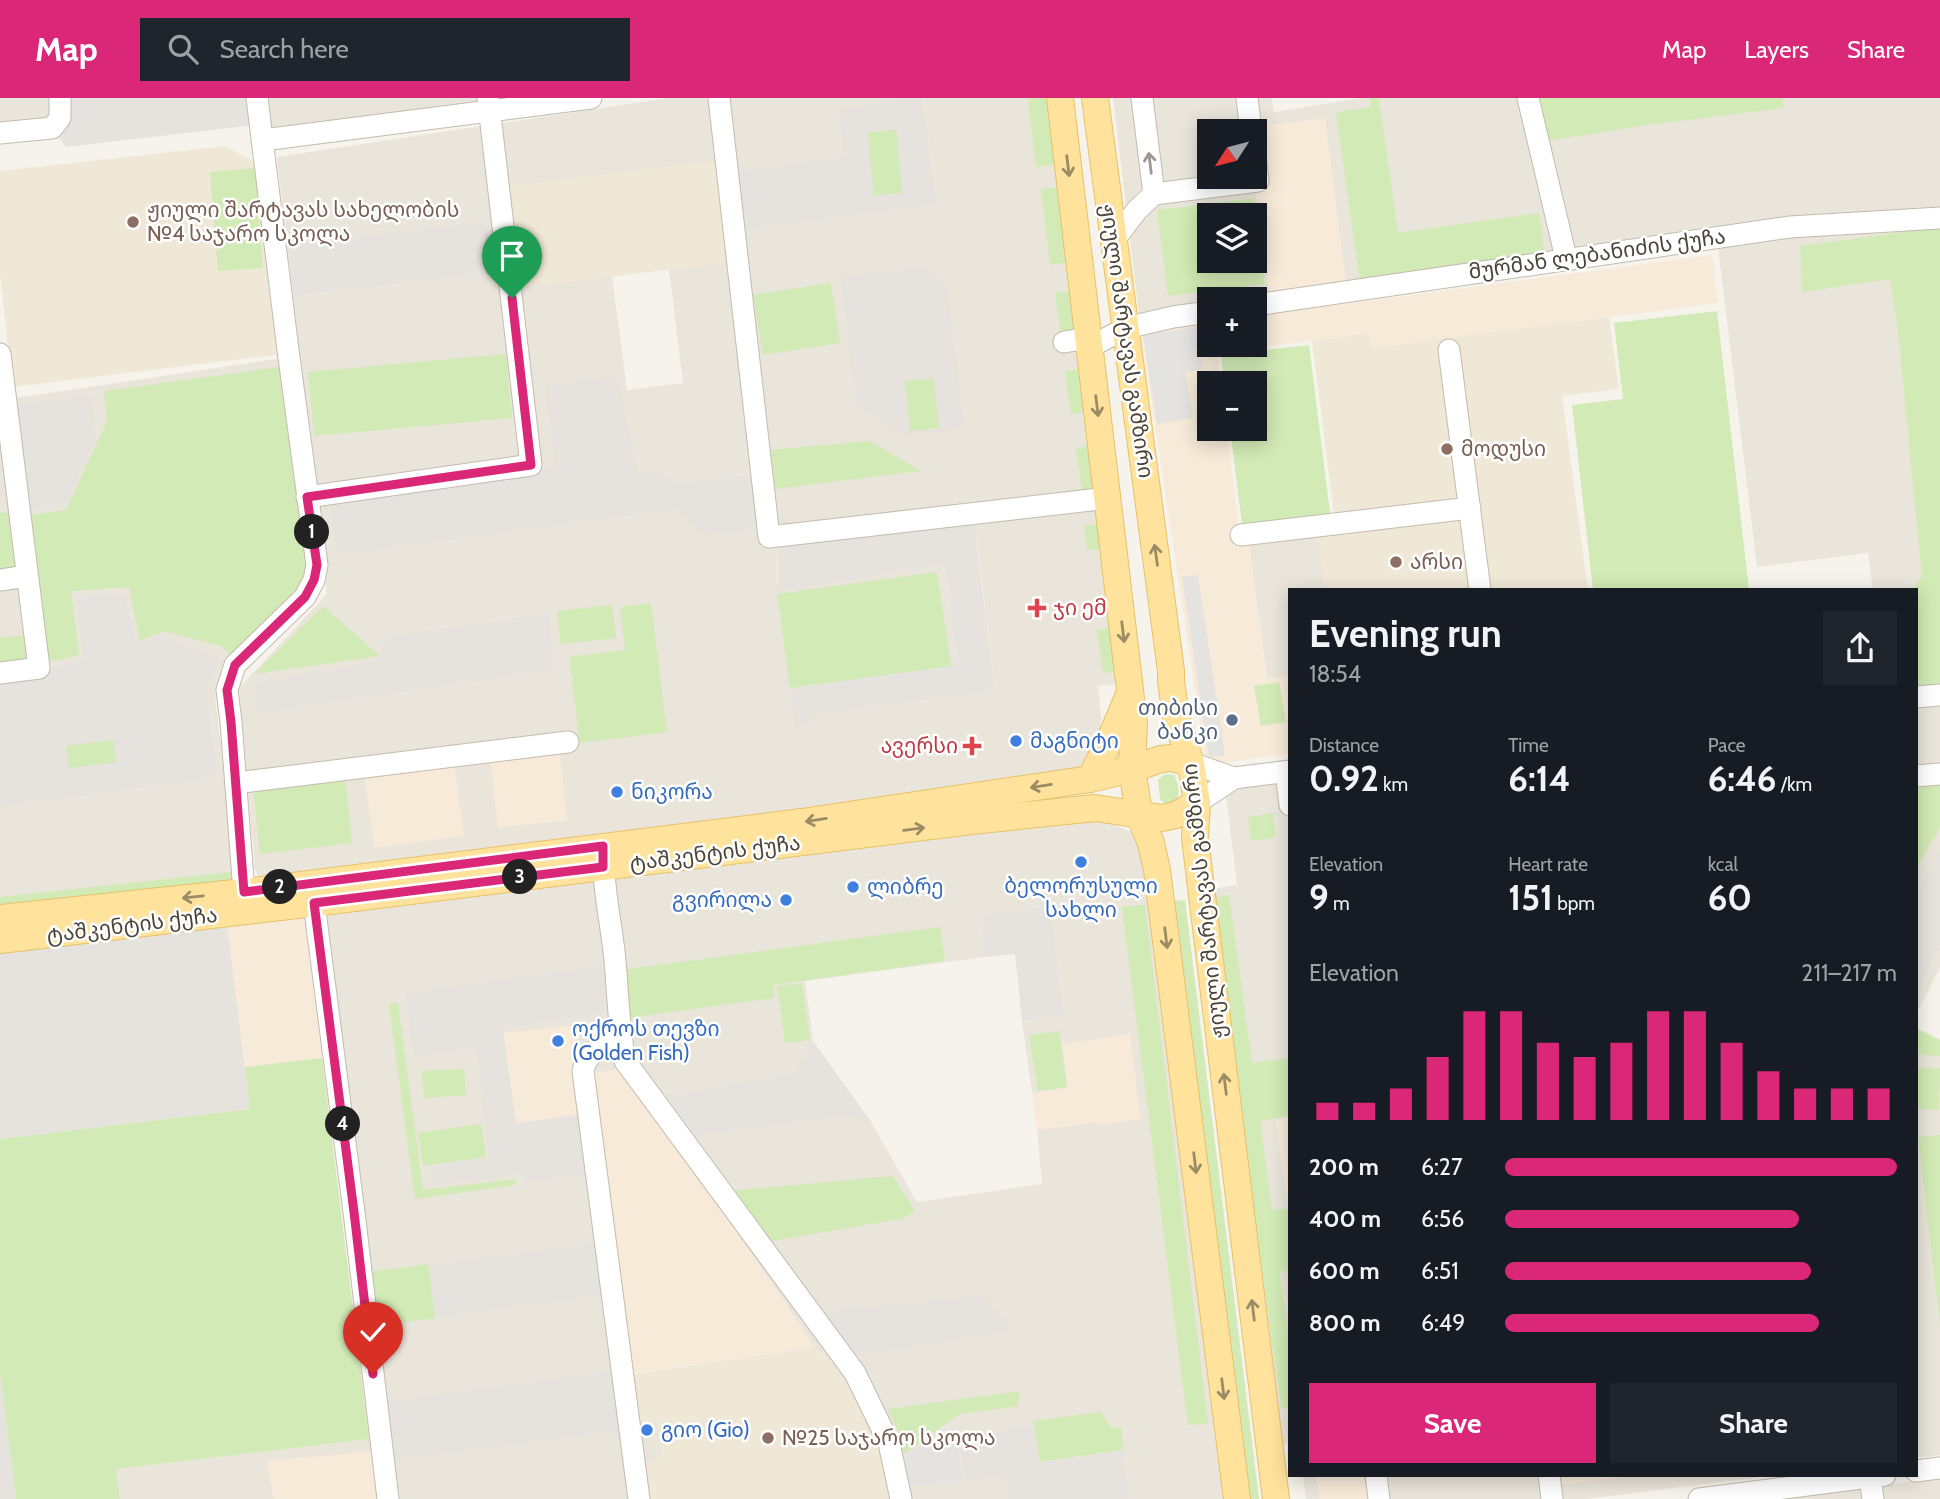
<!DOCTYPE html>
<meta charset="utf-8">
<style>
body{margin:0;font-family:Cabin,"Noto Sans Georgian",sans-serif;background:#20242c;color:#f1f3f6;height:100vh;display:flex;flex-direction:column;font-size:26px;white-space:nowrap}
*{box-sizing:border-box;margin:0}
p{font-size:23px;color:#9ea1a6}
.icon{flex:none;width:38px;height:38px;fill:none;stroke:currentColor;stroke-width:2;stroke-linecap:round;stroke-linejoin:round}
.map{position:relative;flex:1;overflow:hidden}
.details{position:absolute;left:1288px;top:490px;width:630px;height:889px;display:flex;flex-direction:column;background:#171b24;border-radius:0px;box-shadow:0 4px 18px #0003}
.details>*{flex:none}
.needle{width:46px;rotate:234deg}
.tools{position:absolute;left:1197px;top:21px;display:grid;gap:14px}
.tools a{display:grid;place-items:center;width:70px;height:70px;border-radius:0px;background:#171b24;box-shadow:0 4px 18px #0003;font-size:35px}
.pin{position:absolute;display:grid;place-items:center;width:60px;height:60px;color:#fff;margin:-72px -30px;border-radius:50% 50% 50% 0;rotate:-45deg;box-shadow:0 0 7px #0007}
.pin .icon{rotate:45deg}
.km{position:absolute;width:35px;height:35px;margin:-18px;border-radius:50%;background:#222;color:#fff;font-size:19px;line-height:35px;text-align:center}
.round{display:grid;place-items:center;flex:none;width:74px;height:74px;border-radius:0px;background:#20242c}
.overview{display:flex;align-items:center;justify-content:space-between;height:119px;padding:0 21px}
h1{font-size:38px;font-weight:700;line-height:52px}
.metrics{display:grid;grid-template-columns:repeat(3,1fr);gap:10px;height:119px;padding:7px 21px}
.metrics div{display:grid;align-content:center}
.metrics b{font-size:35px;font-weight:700}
.metrics small{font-size:19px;font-weight:400}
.metrics p{font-size:19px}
.chart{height:196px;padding:14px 21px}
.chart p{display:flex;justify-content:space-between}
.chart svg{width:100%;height:126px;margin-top:7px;stroke:#db2777;stroke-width:6}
.action{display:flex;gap:14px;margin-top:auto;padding:14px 21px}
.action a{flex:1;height:80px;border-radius:0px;background:#db2777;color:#fff;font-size:28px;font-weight:700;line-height:80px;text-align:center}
.action a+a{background:#20242c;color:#f1f3f6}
ul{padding:0 21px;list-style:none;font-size:23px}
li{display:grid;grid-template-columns:112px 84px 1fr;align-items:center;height:52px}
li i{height:18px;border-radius:9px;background:#db2777}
header{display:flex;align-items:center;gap:42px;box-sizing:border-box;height:98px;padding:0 35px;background:#db2777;color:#fff}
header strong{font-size:33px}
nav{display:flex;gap:38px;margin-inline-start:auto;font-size:24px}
.search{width:490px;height:63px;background:#20242c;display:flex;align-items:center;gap:18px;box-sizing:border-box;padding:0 24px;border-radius:0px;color:#9ea1a6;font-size:26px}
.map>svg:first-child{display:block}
</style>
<header>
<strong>Map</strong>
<div class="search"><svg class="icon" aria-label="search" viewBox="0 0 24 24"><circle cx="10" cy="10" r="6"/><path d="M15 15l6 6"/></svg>Search here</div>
<nav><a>Map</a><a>Layers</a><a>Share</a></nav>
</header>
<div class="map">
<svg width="1940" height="1401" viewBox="0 0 1940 1401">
<rect width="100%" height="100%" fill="#f6f3ec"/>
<g fill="#eae5da" fill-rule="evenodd">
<path d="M0,0H49L51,20L0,27Z"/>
<path d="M263,0H481L482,9L266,36Z"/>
<path d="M668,0H917L837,11L843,58L737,72L937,106L923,0H1050L1123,585L1098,588L1105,664L1081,674L260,784L255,771L239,590L327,496L277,59ZM487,122L493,175L295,198L289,146ZM728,164L669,171L683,285L627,292L612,178ZM555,368L638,375L673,384L754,376L676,412L337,458L330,401ZM977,441L995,593L814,617L796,637L790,591L957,565L945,467L779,492L777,482L778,446ZM547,514L555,572L256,617L254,584L383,561L381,539Z"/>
<path d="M1113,0H1271L1274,14L1362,0H1940V592L1916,492H1873L1868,455L1757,469L1716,133L1243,201H1209V206L1139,216ZM1209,33H1255V79H1209ZM1209,117H1255V163H1209Z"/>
<path d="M283,260L309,465L284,502L223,570L215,597L237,789L0,817V710L218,680L207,591L220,567L136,548L126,496L84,560L39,573L0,578V285L3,302Z"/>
<path d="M1318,437L1325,492H1290V578L1267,581L1249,446Z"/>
<path d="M1940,606V749L1916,797V609Z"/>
<path d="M1290,682V1020L1276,1022L1288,1109H1290V1346L1278,1347L1211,791L1237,787L1225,689Z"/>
<path d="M1087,717L1140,737L1225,1401H1129L1123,1353L1033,1327L997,1379L1005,1383L1008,1401H894L833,1267L815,1249L625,970L589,976L638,1325L657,1323L663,1361L642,1365L648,1401H381L267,1363L274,1401H120L116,1371L369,1341L386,1344L326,827L330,813ZM1051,808L1064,918L1022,923L1032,995L1068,990L1141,1021L1099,1027L1098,1024L1037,1032L1042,1086L917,1104L870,1022L835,1020L661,998L795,974L813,943L805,883L985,859L980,816ZM405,894L609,916L503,929L504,935L569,928L524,1085L523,1076L429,1068L490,1059L475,951Z"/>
<path d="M1940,848V870L1916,916V899Z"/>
<path d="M1916,930L1940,942V1357L1916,1360Z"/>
<path d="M1303,1377H1334L1317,1380L1320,1401H1306Z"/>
<path d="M1375,1377L1622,1378L1777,1377L1586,1401H1379Z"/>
<path d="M1940,1380V1401H1777Z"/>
</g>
<g fill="#f7ead8">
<path d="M1325,20L1346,184L1269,194L1255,88L1262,87L1254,29Z"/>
<path d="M1712,157L1718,205L1372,250L1369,235L1217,255L1221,285H1209V331H1227L1240,437L1248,436L1266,581L1290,578V656L1220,665L1205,659L1141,232L1209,223V247H1255V218Z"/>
<path d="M560,651L567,722L498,730L490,660Z"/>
<path d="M454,662L464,738L374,750L364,674Z"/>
<path d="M304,818L322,960L245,969L227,828Z"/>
<path d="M569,928L576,932L585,1016L516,1025L504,935Z"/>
<path d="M1130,936L1141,1021L1099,1027L1097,1024L1037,1032L1032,995L1068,990L1062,946Z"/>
<path d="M625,970L815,1249L633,1275L589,976Z"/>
<path d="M1290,1020V1109L1288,1110L1276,1022Z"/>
<path d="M375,1353L381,1401H274L267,1363Z"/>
<path d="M1334,1377H1375L1379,1401H1320L1317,1379Z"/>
<path d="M1555,1377H1622V1379L1556,1387Z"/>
</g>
<g fill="#e6e2dd">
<path d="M66,0H252L255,27L66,49L59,39L67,29Z"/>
<path d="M917,0H923L937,107L744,132L736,72L843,58L837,10Z"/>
<path d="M487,122L494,175L294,198L288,146Z"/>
<path d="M927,168L947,188L965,331L905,339L857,310L848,249L841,178Z"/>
<path d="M617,277L638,375L660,373L673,384L754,376L764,431L701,438L676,412L337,458L329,401L555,368L545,287Z"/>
<path d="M91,296L96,338L66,406L27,412L14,306Z"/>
<path d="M974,423L995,593L814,617L796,638L790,591L957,564L945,467L778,493V445Z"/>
<path d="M126,496L136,547L159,538L215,557L220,567L207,591L218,680L0,710V578L39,573L84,560L75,499Z"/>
<path d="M548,514L555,572L256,617L253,584L382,561L381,539Z"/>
<path d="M1940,749V848L1916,899V797Z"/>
<path d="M1051,808L1064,918L1022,923L1015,856L985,859L980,816Z"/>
<path d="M227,828L250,1011L0,1041V855Z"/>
<path d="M602,867L609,916L503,930L516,1025L585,1016L594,1076L524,1085L523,1076L432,1088L429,1068L489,1059L475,951L414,959L405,894Z"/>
<path d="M813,943L870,1022L835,1020L691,1039L660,998L794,974Z"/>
<path d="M599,1144L606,1198L435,1220L428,1166Z"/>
<path d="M983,1197L1016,1233L851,1259L816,1213Z"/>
<path d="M615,1272L623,1333L392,1363L384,1302Z"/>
<path d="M0,1275L16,1401H0Z"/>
<path d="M1033,1327L1041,1364L1123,1352L1129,1401H1008L1005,1384L997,1379L965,1383L961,1336Z"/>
</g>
<g fill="#efe8d6">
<path d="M225,48L258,66L283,256L12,289L0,175V73Z"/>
<path d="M716,63L729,164L518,190L505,89Z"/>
<path d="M1609,219L1619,291L1562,298L1588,492H1488L1476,404L1335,423L1312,243L1370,235L1372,250Z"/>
<path d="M1465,418L1475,492H1325L1318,437Z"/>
<path d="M815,1249L833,1267L855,1298L883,1354L894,1401H648L642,1365L663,1360L657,1324L637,1325L633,1276Z"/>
</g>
<g fill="#d2eab5" fill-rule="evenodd">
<path d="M1028,0H1048L1056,66L1036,69Z"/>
<path d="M1370,0H1379L1398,135L1539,115L1545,158L1360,185L1336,14L1371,9Z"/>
<path d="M1537,0H1782L1784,10L1647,27L1546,43Z"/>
<path d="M896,32L902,95L874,98L868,34Z"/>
<path d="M255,70L263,170L218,173L210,74Z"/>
<path d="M1061,89L1070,164L1050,167L1041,91Z"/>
<path d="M1254,100L1265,186L1168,198L1157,112ZM1209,117H1255V163H1209Z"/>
<path d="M1940,129V589L1916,592V492H1911L1922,478L1898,234L1890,181L1802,194L1800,148Z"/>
<path d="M831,185L840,245L763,257L753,197Z"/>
<path d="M1071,193L1076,236L1061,238L1055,195Z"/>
<path d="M1717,213L1749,492H1593L1572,307L1623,301L1614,225Z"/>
<path d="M1309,247L1331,423L1243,434L1230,331H1255V285H1224L1221,257Z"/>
<path d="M506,256L512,320L314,338L308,274Z"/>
<path d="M279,269L306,464L304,478L295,494L230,557L221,548L164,533L140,543L129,489L71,493L79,557L46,565L29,417L66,412L107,323L104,293Z"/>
<path d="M1080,271L1086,314L1071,316L1065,273Z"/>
<path d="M934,280L939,330L910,333L905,283Z"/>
<path d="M869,343L921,373L775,391L771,352Z"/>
<path d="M1092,348L1097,390L1082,392L1076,350Z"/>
<path d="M10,414L18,477L0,479V415Z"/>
<path d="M1099,426L1102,451L1087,452L1084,428Z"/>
<path d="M937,474L951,568L790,590L777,496Z"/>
<path d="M651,505L667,634L580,645L569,559L625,552L620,509Z"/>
<path d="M612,507L616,540L561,546L557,513Z"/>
<path d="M323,508L380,558L254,576Z"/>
<path d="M1113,530L1119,573L1103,575L1097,532Z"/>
<path d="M28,537L32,565L0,569V540Z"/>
<path d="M1279,584L1286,624L1261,628L1254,588Z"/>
<path d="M113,642L116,664L69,670L66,648Z"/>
<path d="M1165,676L1174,677C1178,685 1181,696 1176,704L1167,707L1160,701L1158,682Z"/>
<path d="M345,678L352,745L260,756L253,688Z"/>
<path d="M1940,680V730L1916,770V683Z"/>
<path d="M1273,715L1276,739L1251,743L1248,719Z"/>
<path d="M231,774L233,787L0,809V799Z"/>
<path d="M1229,797L1252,965L1290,960V1018L1260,1023L1272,1112L1290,1110V1172L1280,1174L1290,1249V1309L1281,1310L1211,800Z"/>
<path d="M1185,802L1259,1401H1250L1174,803Z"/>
<path d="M1145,807L1208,1326L1188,1327L1122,809Z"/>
<path d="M940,829L945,863L773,887L774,900L621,921L614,873Z"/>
<path d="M802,885L810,942L785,945L777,888Z"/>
<path d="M398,905L423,1092L516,1081V1087L415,1101L389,906Z"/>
<path d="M1916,930L1940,942V958L1916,956Z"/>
<path d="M1059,933L1067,989L1038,993L1029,937Z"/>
<path d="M322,960L369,1341L116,1371L120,1401H16L0,1275V1041L250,1011L245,969Z"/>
<path d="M1916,969L1940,970L1939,1012L1916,1011Z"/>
<path d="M464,971L466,997L424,1000L422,973Z"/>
<path d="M481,1026L486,1059L423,1068L418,1035Z"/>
<path d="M1940,1037V1227L1918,1039Z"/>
<path d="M893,1078L915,1113L901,1121L766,1144L728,1093Z"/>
<path d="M428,1166L435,1220L377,1228L370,1174Z"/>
<path d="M1019,1293L1018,1308L959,1316L904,1356L897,1331L888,1311Z"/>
<path d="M1101,1314L1111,1330L1121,1329L1123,1352L1040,1364L1033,1323Z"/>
</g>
<g fill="#e5e3e0">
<path d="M1197,229L1203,271L1186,274L1193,320L1157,326L1143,237Z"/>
<path d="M1198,477L1225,658L1209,660L1182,479Z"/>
<path d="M955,1328L963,1384L910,1388L905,1359Z"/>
</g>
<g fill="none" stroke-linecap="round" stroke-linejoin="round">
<g stroke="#c2bbae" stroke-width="23">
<g id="minor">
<path d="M719,0L769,439L1108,400"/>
<path d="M1247,0L1251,33"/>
<path d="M1528,0L1566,160"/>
<path d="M0,35L52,30L60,20V0"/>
<path d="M263,42L591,0"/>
<path d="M1154,96L1258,83L1255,58"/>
<path d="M1114,142L1137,112L1154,96L1142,0"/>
<path d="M1255,207L1790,129L1940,120"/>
<path d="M1064,244L1089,240"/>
<path d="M1090,249L1126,230L1173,219L1209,214"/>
<path d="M1449,252L1480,492"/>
<path d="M0,256L39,570L0,575"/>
<path d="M307,399L531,367L488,0"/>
<path d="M1241,437L1470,410"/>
<path d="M0,482L27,478"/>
<path d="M1916,599L1940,597"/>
<path d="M1191,665L1234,680L1290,673"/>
<path d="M1286,674L1290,707"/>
<path d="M1916,678L1940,676"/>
<path d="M236,685L568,644"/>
<path d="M1197,705L1234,680"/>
<path d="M603,755C603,788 610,820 614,853C618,890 618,927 625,963L855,1275L889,1345L901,1401"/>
<path d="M244,794L231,624L227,592L235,567L305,499L314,482L317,467L288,252L257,0"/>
<path d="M314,805L354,1114L388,1401"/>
<path d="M620,938C604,947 587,953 583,973L639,1401"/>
<path d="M1916,1373L1940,1370"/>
<path d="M1376,1377L1379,1401"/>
<path d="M1549,1377L1552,1401"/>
<path d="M1870,1379L1873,1401"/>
<path d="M1699,1401L1885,1377"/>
</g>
</g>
<g stroke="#e6c16a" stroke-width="28">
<g id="major">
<path d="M1060,0L1134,626L1132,671L1139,716L1151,745L1157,772L1237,1401"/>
<path d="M1095,0L1171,573V583L1176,619L1191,665L1197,705L1195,740L1199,773L1276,1401"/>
<path d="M1090,681L1110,642L1128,599"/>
<path d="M0,820L244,794L802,724L1090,681L1132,671L1161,661L1171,660L1191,665"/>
<path d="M0,842L314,805L971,723L1095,710L1162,720L1176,717L1197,705"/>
</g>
</g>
<use href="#minor" stroke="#fff" stroke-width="21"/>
<use href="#major" stroke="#ffe39c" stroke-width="26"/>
</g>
<defs><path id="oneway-shaft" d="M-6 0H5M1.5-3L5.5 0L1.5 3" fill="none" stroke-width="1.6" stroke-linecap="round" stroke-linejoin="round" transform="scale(1.75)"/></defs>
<use stroke="#9c9892" href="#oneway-shaft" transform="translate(1150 65) rotate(-97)"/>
<g stroke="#9c8c66">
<use href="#oneway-shaft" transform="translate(1068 68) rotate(83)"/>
<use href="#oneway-shaft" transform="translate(1097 308) rotate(83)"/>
<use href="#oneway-shaft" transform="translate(1156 457) rotate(-98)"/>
<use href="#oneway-shaft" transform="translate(1123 534) rotate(83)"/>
<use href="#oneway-shaft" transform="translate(1041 688) rotate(171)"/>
<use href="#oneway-shaft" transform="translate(816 722) rotate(171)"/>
<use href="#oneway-shaft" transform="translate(914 731) rotate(-7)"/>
<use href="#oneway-shaft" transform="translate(193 799) rotate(174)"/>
<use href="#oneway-shaft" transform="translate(1166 840) rotate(83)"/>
<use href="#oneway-shaft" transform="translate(1225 986) rotate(-97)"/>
<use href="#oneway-shaft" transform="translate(1195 1065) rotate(83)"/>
<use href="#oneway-shaft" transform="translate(1253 1212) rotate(-97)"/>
<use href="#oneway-shaft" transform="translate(1223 1291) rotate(83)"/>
</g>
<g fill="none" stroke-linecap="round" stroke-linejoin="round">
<g stroke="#fff" stroke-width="14">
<path id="route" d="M373,1276L354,1114L314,805L603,769V748L244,794L231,624L227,592L235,567L305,499L314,482L317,467L307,399L531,367L512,200"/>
</g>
<use href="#route" stroke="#db2777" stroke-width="9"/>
</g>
<g fill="#8d6e63" stroke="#fff" stroke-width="2.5">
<circle cx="133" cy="124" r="7"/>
<circle cx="1447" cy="351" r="7"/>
<circle cx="1396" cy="464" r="7"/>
<circle cx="768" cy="1340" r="7"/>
</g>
<g fill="#e0444e" stroke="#fff" stroke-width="2.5">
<path d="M1033.5 499.5h7v7h7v7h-7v7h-7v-7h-7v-7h7z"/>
<path d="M968.5 637.5h7v7h7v7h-7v7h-7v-7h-7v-7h7z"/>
</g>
<circle fill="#5c6f8a" stroke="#fff" stroke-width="2.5" cx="1232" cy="622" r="7"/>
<g fill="#3f7fe0" stroke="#fff" stroke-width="2.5">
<circle cx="1016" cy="643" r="7"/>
<circle cx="617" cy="694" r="7"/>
<circle cx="1081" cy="764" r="7"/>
<circle cx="853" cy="789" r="7"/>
<circle cx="786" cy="802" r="7"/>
<circle cx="558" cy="943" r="7"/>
<circle cx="647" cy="1332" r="7"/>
</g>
<g text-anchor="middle" stroke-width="5" stroke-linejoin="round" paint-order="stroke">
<g font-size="21" fill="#785e54" stroke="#fff" text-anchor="start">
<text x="147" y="119">ჟიული შარტავას სახელობის<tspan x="147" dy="24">№4 საჯარო სკოლა</tspan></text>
<text x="1461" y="358">მოდუსი</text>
<text x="1410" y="471">არსი</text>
<text x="782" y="1347">№25 საჯარო სკოლა</text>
</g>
<g font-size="21" fill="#4b4439" stroke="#fff">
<text transform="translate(1597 156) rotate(-8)" y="7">მურმან ლებანიძის ქუჩა</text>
<text transform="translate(1127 243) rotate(82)" y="7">ჟიული შარტავას გამზირი</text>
<text transform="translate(715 755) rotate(-7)" y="7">ტაშკენტის ქუჩა</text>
<text transform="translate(1204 803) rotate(-96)" y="7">ჟიული შარტავას გამზირი</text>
<text transform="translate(132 827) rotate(-7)" y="7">ტაშკენტის ქუჩა</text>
</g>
<g font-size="21" fill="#be3a42" stroke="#fff" text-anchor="start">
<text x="1053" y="517">ჯი ემ</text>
<text x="958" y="655" text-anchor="end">ავერსი</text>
</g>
<g font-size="21" fill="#4e5e75" stroke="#fff" text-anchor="end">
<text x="1218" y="617">თიბისი<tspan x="1218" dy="24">ბანკი</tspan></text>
</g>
<g font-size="21" fill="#366cbe" stroke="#fff" text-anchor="start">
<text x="1030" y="650">მაგნიტი</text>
<text x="631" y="701">ნიკორა</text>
<text x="1081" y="795" text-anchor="middle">ბელორუსული<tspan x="1081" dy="24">სახლი</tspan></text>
<text x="867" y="796">ლიბრე</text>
<text x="772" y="809" text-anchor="end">გვირილა</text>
<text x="572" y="938">ოქროს თევზი<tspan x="572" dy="24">(Golden Fish)</tspan></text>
<text x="661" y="1339">გიო (Gio)</text>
</g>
</g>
</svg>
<div class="tools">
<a><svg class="needle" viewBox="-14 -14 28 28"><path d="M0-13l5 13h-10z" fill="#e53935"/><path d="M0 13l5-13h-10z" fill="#9ea1a6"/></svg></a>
<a><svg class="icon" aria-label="layers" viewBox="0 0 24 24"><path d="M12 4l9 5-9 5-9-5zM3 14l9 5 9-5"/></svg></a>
<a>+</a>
<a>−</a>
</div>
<div class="pin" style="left:512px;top:200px;background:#1e9e55"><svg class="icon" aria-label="arrive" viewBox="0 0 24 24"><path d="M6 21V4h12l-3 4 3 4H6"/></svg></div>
<div class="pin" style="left:373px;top:1276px;background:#d93025"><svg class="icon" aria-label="check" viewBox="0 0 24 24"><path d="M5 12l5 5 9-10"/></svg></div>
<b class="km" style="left:312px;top:434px">1</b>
<b class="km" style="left:280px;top:789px">2</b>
<b class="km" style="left:520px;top:779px">3</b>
<b class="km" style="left:343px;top:1026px">4</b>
<section class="details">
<div class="overview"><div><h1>Evening run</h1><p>18:54</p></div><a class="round"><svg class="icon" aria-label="share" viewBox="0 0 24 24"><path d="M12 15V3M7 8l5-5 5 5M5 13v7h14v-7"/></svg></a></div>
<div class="metrics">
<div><p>Distance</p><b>0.92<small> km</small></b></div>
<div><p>Time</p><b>6:14</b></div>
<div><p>Pace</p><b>6:46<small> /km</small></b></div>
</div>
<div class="metrics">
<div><p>Elevation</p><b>9<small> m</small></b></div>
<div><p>Heart rate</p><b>151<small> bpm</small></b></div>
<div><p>kcal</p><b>60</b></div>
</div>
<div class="chart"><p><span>Elevation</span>211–217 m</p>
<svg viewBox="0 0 160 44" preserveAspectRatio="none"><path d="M5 44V38M15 44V38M25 44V33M35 44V22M45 44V6M55 44V6M65 44V17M75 44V22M85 44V17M95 44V6M105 44V6M115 44V17M125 44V27M135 44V33M145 44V33M155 44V33"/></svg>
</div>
<ul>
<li><b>200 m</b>6:27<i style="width:100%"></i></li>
<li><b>400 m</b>6:56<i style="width:75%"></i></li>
<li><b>600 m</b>6:51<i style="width:78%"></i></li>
<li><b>800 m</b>6:49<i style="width:80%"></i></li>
</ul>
<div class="action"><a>Save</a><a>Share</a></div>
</section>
</div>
